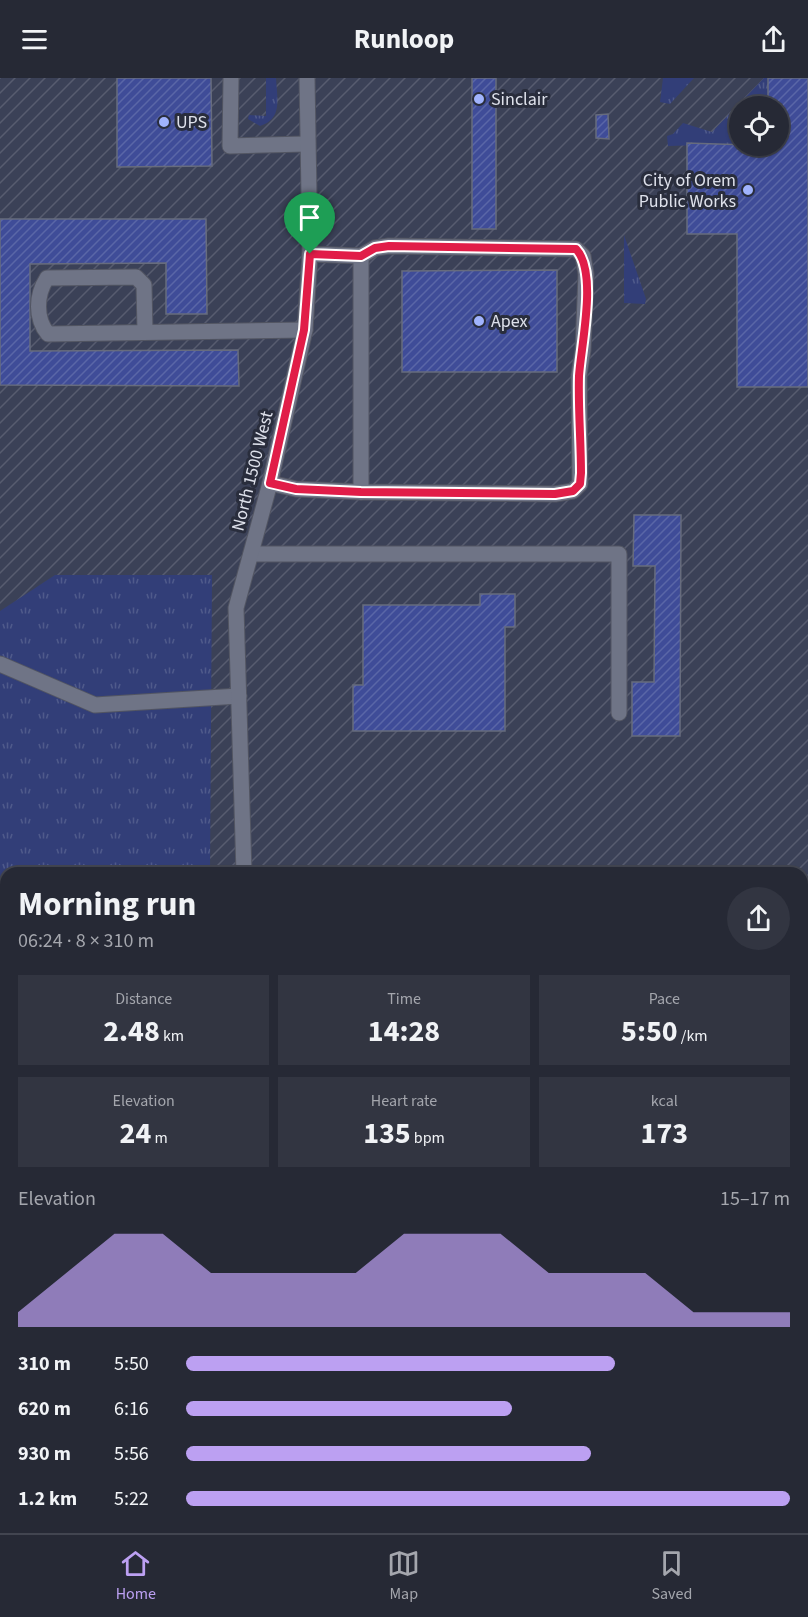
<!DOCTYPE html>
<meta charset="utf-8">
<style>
body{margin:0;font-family:"Source Sans 3",sans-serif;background:#323541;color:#f1f3f6;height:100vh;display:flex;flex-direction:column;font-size:22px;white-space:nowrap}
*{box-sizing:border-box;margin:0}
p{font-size:20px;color:#a4a6ad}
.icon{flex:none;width:33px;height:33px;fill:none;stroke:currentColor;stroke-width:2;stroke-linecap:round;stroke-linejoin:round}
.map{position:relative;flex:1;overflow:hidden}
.details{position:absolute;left:0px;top:789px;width:808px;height:666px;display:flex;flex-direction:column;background:#262935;border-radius:18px 18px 0 0;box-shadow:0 2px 4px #0004,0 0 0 2px #424550}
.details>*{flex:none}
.tools{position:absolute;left:729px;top:18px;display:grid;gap:12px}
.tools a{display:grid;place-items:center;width:60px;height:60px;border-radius:50%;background:#262935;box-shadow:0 2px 4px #0004,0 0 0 2px #424550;font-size:30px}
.pin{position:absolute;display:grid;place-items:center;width:51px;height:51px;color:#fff;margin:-62px -26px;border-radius:50% 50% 50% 0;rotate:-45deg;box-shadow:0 0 6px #0007}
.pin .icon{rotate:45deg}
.round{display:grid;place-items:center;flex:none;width:63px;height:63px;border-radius:32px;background:#323541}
.head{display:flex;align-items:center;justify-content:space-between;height:102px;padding:0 18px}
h1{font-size:33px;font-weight:700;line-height:45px}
.figures{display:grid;grid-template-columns:repeat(3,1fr);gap:9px;height:102px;padding:6px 18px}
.figures div{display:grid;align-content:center;border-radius:0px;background:#323541;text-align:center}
.figures b{font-size:30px;font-weight:700}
.figures small{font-size:16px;font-weight:400}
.figures p{font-size:16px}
.chart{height:168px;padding:12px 18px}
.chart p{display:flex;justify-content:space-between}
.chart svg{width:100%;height:108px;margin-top:6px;fill:#bca0f2;opacity:.7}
ul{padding:0 18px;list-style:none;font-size:20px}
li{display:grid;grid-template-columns:96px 72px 1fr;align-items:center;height:45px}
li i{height:15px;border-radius:8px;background:#bca0f2}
header{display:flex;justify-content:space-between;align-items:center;height:78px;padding:0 18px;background:#262935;font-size:27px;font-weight:700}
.menu{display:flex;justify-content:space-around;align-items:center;height:84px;border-top:2px solid #424550;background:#262935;font-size:16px;color:#a4a6ad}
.menu a{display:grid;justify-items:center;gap:3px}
.menu .active{color:#bca0f2}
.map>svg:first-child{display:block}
</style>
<header><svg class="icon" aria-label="menu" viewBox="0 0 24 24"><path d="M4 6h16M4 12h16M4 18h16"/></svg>Runloop<svg class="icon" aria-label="share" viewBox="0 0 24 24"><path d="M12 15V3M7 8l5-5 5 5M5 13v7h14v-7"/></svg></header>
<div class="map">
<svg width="808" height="1455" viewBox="0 0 808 1455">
<defs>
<pattern id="industrial-furrows" width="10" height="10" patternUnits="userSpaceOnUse" patternTransform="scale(1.5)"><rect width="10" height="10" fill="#3b4157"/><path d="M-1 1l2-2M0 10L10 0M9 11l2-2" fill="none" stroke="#575c6f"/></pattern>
<pattern id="grass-tufts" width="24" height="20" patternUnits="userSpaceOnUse" patternTransform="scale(1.5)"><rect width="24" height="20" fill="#323e78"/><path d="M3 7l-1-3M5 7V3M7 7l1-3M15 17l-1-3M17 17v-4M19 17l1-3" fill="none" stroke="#4f5a8b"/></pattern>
<pattern id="building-hatch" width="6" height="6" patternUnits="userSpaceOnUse" patternTransform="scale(1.5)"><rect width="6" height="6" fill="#3f4c98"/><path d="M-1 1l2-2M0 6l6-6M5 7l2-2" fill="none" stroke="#5a66a7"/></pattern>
</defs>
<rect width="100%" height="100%" fill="#333747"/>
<g fill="url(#industrial-furrows)" fill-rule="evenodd">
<path d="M0,0H808V878H803L802,795H53L0,759ZM740,28H778V68H740Z"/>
<path d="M6,881V1449H802V972H808V1455H0V884Z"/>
</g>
<g fill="url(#grass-tufts)">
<path d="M266,0H276C277,20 283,41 260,48L248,41L249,37L266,38Z"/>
<path d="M663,0H694L670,26L660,24Z"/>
<path d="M764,0H768V28H740L739,66L668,68L667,58L673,56L683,45L712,54Z"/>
<path d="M624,157L646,221L645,226L624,225Z"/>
<path d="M55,497H212L210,795H6V865H0V533Z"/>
</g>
<g fill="url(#building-hatch)" stroke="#676c7d" stroke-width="1.5">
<path d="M117,0H211L212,88L117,89Z"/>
<rect x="472" y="0" width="24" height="151"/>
<path d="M768,0H808V309H737V156H687V65L778,68V28H768Z"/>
<path d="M608,36L609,61L596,60V37Z"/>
<path d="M0,141H206L207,236H166V185L30,186V273L238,272L239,308L0,307Z"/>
<path d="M557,192V294H402V193Z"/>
<path d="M634,437H681L680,658H632V604H654L655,488H633Z"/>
<path d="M480,516H515V549H505V653H353V607H363V527H480Z"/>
<path d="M802,1255H808V1318H803V1454L612,1455V1449H802Z"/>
</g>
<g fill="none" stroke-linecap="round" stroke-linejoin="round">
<g stroke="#525562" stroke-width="17">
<g id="minor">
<path d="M231,0L230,68L306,66"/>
<path d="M361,178V414"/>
<path d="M145,254L144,207L136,199L47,200C36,217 35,240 48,256L305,252"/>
<path d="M270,405L296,411L361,414L555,416L573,413L580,406L579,297L583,272L586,196L583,178L576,171L389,168L375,170L361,178L310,176"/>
<path d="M251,476H619V635"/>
<path d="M0,586L95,627L239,618"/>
<path d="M244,795L236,530L270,405L305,252L310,176L307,0"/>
<path d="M409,1449V1455"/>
<path d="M535,1449V1455"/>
</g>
</g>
<g stroke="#525562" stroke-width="17">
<g id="major">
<path d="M0,899H6"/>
<path d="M802,909H808"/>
</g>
</g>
<use href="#minor" stroke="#6f7486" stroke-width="15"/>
<use href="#major" stroke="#818dbf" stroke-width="15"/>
</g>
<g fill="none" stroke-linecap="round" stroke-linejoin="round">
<g stroke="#fff" stroke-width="12">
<path id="route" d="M389,168L576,171C598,194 581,267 579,298C578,330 581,363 581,395L580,406L573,413L555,416L361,414L296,411L270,405L304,252L310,176L361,178L375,170Z"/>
</g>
<use href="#route" stroke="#e11d48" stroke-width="8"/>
</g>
<g fill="#a0b3fd" stroke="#292d3c" stroke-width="2">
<circle cx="479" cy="21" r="6"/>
<circle cx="164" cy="44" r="6"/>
<circle cx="748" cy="112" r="6"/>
<circle cx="479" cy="243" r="6"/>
</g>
<g text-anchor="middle" stroke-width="6" stroke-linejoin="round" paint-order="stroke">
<g font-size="18" fill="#dee1eb" stroke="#292d3c" text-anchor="start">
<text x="491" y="27">Sinclair</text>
<text x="176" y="50">UPS</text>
<text x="736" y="108" text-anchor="end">City of Orem<tspan x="736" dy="21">Public Works</tspan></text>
<text x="491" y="249">Apex</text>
</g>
<g font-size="18" fill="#dee1eb" stroke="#292d3c">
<text transform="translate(252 393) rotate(-76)" y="6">North 1500 West</text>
</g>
</g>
</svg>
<div class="tools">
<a><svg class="icon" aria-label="locate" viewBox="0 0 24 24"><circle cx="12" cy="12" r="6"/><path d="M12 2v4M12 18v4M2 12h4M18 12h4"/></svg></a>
</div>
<div class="pin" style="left:310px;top:176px;background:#1e9e55"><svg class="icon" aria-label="arrive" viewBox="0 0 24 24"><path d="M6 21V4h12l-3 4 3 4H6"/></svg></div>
<section class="details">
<div class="head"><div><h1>Morning run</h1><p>06:24 · 8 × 310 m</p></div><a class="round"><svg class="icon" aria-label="share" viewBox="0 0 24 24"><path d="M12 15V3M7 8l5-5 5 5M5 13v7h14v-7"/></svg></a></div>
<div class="figures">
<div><p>Distance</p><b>2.48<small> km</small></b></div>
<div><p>Time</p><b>14:28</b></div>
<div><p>Pace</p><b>5:50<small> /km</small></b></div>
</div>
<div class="figures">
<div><p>Elevation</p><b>24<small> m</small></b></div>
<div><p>Heart rate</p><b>135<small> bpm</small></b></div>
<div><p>kcal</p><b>173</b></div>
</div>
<div class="chart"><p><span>Elevation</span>15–17 m</p>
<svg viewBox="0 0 160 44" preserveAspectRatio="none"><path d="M0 44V38L10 22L20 6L30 6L40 22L50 22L60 22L70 22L80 6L90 6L100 6L110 22L120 22L130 22L140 38L150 38L160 38V44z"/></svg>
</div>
<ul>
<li><b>310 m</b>5:50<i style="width:71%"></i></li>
<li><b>620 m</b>6:16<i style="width:54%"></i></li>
<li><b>930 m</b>5:56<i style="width:67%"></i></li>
<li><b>1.2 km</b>5:22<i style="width:100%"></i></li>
</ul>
</section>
</div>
<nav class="menu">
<a class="active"><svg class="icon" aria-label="home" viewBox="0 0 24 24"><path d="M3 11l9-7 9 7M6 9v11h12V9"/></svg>Home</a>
<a><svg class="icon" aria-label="map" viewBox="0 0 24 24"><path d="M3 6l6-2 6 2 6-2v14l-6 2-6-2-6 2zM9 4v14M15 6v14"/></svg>Map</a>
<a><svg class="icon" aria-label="saved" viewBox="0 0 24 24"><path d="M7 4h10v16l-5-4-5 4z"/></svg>Saved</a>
</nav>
